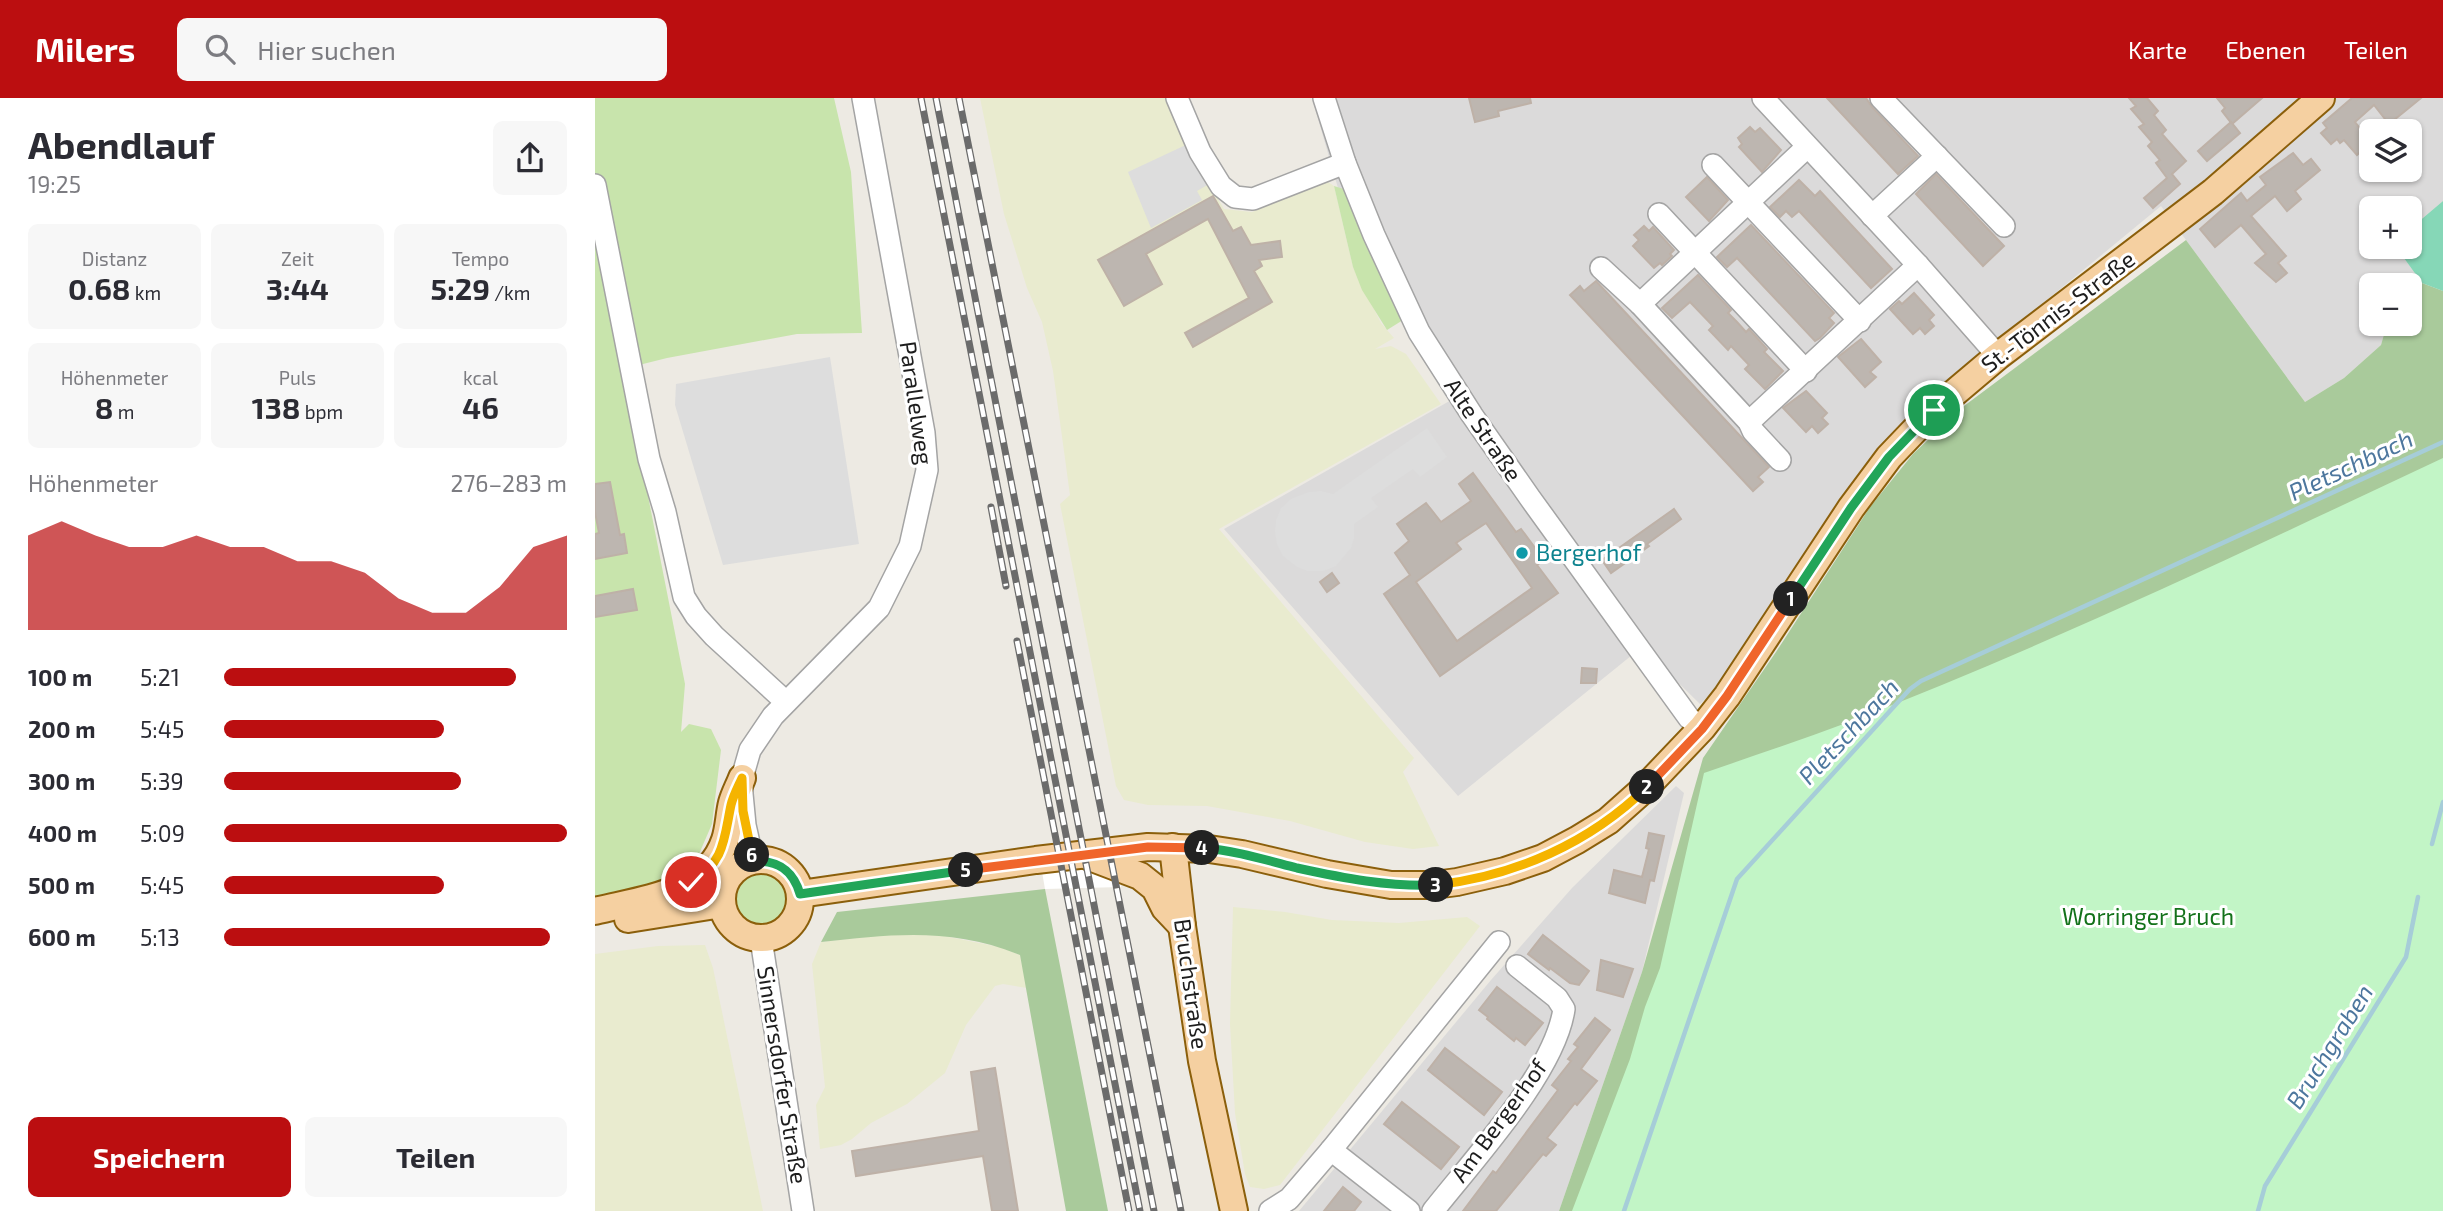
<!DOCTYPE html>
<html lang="de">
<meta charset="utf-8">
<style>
body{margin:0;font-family:"Exo 2",sans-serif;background:#f7f7f7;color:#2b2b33;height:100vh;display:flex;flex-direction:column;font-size:26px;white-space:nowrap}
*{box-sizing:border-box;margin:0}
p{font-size:23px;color:#7c7c81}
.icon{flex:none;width:38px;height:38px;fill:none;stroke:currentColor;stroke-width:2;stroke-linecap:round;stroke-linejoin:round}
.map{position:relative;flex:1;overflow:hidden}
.sheet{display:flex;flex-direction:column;background:#fff;width:595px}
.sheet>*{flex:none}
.buttons{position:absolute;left:1764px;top:21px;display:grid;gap:14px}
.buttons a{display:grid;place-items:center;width:63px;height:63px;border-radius:10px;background:#fff;box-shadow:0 2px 5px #0004;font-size:35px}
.pin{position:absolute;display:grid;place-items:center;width:60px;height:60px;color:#fff;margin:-30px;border:4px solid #fff;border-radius:50%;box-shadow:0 2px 7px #0007}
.km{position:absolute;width:35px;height:35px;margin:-18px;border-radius:50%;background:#222;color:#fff;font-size:19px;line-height:35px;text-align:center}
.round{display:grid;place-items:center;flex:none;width:74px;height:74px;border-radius:10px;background:#f7f7f7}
.summary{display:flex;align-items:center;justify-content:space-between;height:119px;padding:0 28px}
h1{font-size:38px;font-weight:700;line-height:52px}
.metrics{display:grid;grid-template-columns:repeat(3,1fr);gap:10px;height:119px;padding:7px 28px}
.metrics div{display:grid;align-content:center;border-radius:10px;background:#f7f7f7;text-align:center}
.metrics b{font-size:30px;font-weight:700}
.metrics small{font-size:19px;font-weight:400}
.metrics p{font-size:19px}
.chart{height:196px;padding:14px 28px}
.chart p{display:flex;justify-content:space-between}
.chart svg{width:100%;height:126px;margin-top:7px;fill:#bb0e10;opacity:.7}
.primary-button{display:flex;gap:14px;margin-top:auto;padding:14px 28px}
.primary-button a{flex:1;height:80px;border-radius:10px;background:#bb0e10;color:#fff;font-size:28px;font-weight:700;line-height:80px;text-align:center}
.primary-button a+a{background:#f7f7f7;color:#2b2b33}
ul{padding:0 28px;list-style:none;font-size:23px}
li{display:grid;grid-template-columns:112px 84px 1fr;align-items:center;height:52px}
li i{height:18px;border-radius:9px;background:#bb0e10}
header{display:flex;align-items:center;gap:42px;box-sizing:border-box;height:98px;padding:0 35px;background:#bb0e10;color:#fff}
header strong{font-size:33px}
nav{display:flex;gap:38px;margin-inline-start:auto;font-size:24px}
.search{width:490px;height:63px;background:#f7f7f7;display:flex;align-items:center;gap:18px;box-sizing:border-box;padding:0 24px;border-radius:10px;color:#7c7c81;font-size:26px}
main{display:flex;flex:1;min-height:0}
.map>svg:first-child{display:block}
</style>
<header>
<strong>Milers</strong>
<div class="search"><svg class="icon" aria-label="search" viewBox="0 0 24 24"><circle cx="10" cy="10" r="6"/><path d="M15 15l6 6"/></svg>Hier suchen</div>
<nav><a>Karte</a><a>Ebenen</a><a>Teilen</a></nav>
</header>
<main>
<section class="sheet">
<div class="summary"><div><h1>Abendlauf</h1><p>19:25</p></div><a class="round"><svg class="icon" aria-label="share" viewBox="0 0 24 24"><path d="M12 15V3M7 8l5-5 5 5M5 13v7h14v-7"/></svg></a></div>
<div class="metrics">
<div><p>Distanz</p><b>0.68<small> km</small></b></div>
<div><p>Zeit</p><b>3:44</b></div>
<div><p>Tempo</p><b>5:29<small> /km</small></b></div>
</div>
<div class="metrics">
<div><p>Höhenmeter</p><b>8<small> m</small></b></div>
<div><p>Puls</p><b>138<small> bpm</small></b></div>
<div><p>kcal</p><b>46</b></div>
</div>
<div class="chart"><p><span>Höhenmeter</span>276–283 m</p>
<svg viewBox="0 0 160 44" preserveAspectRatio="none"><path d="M0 44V11L10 6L20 11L30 15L40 15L50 11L60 15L70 15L80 20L90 20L100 24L110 33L120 38L130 38L140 29L150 15L160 11V44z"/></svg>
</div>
<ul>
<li><b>100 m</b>5:21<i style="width:85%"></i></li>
<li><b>200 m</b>5:45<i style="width:64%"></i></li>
<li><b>300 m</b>5:39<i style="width:69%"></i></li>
<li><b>400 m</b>5:09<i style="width:100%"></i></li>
<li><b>500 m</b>5:45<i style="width:64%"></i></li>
<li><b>600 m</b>5:13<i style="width:95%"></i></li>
</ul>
<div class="primary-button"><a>Speichern</a><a>Teilen</a></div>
</section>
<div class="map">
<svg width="1848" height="1113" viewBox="0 0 1848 1113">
<rect width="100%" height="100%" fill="#edeae3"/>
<g fill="#dbdada" fill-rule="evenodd">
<path d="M717,0H1848V103L1815,131V110H1776V149H1801L1827,185L1815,194V187H1776V226H1792L1786,247L1749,280L1710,304L1566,108L1328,304L1245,403L1124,588L1105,606L1047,549L863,698L629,431L858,301L755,94L743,90ZM1776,33H1815V72H1776Z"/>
<path d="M1081,688L1089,695L1047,874L964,1113H704L896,882L977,790Z"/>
</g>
<g fill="#e9ebcf">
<path d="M385,0H577L614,86L629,111L657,114L721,84H733L739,88L758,169L786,225L799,240L780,251L796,248L811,256L846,306L624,431L819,660L808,674L844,748L818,751L770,744L695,723L612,708L553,707L529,702L521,688L465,406L475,397L458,273L447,224L432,190L409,116Z"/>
<path d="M638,809L690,814L737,822L804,825L872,819L885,828L685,1087L669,1091L655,1089L650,1076L640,1015L635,926Z"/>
<path d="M305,835L339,836L405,849L425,857L432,890L408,886L400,888L371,927L350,975L312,1006L276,1025L257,1041L246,1047L225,1051L221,1007L230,989L217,866L226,844Z"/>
<path d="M110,847L118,870L168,1113H0V856L63,848Z"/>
</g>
<g fill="#c8e4ac">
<path d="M0,0H239L256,74L267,235L202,236L72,260L28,271L90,586L86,634L94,626L116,631L126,652L117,726L104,756L62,789L0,806Z"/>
<path d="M739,88L755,93L808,222L792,232L767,192L758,169Z"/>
<circle cx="165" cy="801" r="30"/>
</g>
<g fill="#a9ca9b">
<path d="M1591,142L1710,304L1749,280L1786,247L1792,226H1815V194L1827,185L1848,193V1113H964L1047,874L1108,660L1181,554L1275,409L1318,356L1369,308Z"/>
<path d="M450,791L513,1113H471L425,857C357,829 297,836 226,844L242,814Z"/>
</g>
<path fill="#c2f5c6" d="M1848,360V1113H977L1035,961L1050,909L1065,870L1109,675C1158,658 1206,642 1254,624C1456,546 1652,452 1848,360Z"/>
<path fill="#86d7b7" d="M1848,103V193L1827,185L1801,149H1815V131Z"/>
<g fill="#ddd">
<path d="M595,45L614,86L602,93L607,102L556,130L533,74Z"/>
<path d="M235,259L264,446L128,467L80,307L81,286Z"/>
<path d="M832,330L852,359L825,379L818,371L776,400L783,409L759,426V440L756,450L741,468L728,473H713L702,469L688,458L682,446L680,434L681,422L686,410L696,401L714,394L726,393L738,396Z"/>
</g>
<path fill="#fff" d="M518,739L526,789L450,791L443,751Z"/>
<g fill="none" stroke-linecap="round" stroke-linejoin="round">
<g stroke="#a6cdd8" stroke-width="4.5">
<path d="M1837,746L1848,704"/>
<path d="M1029,1113L1142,781L1315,591L1326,583L1848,344"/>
<path d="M1663,1113L1670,1088L1811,859L1823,799"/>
</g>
</g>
<g fill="#bdb6b0" stroke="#beb1a7" stroke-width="2" fill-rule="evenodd">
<path d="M874,0H935L936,5L903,13L904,18L880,24Z"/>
<path d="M1232,0H1271L1277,9L1323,58L1303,76Z"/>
<path d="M1534,0H1552L1563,13L1559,17L1571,32L1567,36L1591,63L1577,76L1585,86L1558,110L1549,100L1572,80L1561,65L1565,62L1553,48L1557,44L1544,29L1549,26L1536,11L1541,8Z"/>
<path d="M1622,0H1667L1637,26L1627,13L1630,10Z"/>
<path d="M1757,0H1826L1794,26L1779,7L1760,24L1776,44L1762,57L1749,42L1745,45L1742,41L1736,46L1726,35L1732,30L1728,25Z"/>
<path d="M1636,24L1645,35L1612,63L1603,53Z"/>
<path d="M1155,29L1160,34L1165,30L1186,52L1167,74L1144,49L1147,46L1143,40Z"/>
<path d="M1698,55L1708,67L1716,61L1725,72L1700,93L1706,101L1692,113L1680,98L1656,118L1691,158L1683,165L1692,175L1681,184L1660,165L1671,156L1646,127L1620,149L1605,131L1646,95L1652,103L1671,87L1665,79Z"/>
<path d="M1341,76L1409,148L1388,168L1321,96Z"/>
<path d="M1112,79L1133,102L1114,123L1091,99Z"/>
<path d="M1204,82L1220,98L1225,93L1297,171L1276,190L1204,113L1197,119L1191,113L1185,119L1175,109Z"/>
<path d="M618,98L638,133L646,129L656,147L685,143L687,159L664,162L667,168L659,173L677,204L598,249L590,235L654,200L613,121L551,156L567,186L529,208L503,162Z"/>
<path d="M1156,127L1239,215L1234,220L1239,225L1225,240L1220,243L1142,160L1132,169L1122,159Z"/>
<path d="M1049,128L1054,133L1058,129L1079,152L1075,156L1077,158L1067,167L1065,165L1059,170L1038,148L1044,142L1039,137Z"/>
<path d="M1103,177L1136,212L1133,215L1142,224L1151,234L1154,231L1172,251L1169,254L1188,273L1170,291L1150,271L1154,267L1136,248L1133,252L1114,232L1118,228L1095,204L1077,220L1067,210Z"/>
<path d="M1001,183L1174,369L1163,379L1168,384L1158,393L975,197L985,188L989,193Z"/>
<path d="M1319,195L1339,217L1334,222L1339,228L1330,236L1325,230L1318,236L1295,211L1304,203L1307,206Z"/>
<path d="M1266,241L1286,264L1275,274L1281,279L1270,289L1243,259Z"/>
<path d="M1211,293L1232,315L1227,320L1233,326L1223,335L1217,328L1211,334L1188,310Z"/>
<path d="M878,375L921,434L926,431L949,462L942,467L963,495L845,578L789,496L815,477L800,455L814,443L802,426L831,405L846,424L876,403L864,386ZM891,425L937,490L862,543L821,484L866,451L861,445Z"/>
<path d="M15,384L25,437L29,436L32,455L0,461V436L4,435L0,414V386Z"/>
<path d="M1079,411L1086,421L1052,446L1054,448L1016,475L1007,462Z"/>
<path d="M737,475L744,485L732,494L725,484Z"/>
<path d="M38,491L42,512L0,519V498Z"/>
<path d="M987,570L1002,571L1001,585H986Z"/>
<path d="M1054,735L1069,738L1059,783L1055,782L1050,805L1014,795L1019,772L1047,779L1054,751L1051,750Z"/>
<path d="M948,837L994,873L984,887L975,885L955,870L954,872L933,856Z"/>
<path d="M1006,862L1038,871L1028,899L1002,892Z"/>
<path d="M902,889L948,925L930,947L921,940L919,943L892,921L893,919L884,912Z"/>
<path d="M1000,920L1015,932L986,971L1002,983L982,1007L980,1005L952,1040L961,1047L951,1058L948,1056L901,1113H868L898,1073L901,1075L963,992L957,987L976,963L973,961L983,949L979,946Z"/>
<path d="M850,950L907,994L889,1017L833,972Z"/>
<path d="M400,970L423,1113H397L388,1058L261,1078L257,1053L384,1033L376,974Z"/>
<path d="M807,1004L864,1049L846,1071L789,1026Z"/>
<path d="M748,1089L766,1104L759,1113H729Z"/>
</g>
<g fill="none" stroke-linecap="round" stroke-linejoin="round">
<g stroke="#a4a4a4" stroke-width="24">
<g id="minor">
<path d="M582,0L605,54L626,88L640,99L658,101L750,65"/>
<path d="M729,0L750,65L779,137L824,234L877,317L935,400L1094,620L1107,630"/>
<path d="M1168,0L1323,167L1403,258"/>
<path d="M1286,0L1409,128"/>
<path d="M1118,67L1265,223"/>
<path d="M0,87L54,361L70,414L89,499L101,518L119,538L191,604"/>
<path d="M1064,116L1211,273"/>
<path d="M1277,118L1342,58"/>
<path d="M1006,170L1045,206L1154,324L1158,333L1185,362"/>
<path d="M1045,206L1212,49"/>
<path d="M1154,324L1323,167"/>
<path d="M158,763L150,727L147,696V680L155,652L178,618L284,510L315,448L332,372L329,335L268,0"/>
<path d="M166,841L208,1113"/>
<path d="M736,1052L814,1113"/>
<path d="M675,1113L694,1101L736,1052L904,844"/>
<path d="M838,1113C878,1062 960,974 969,911L962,900L922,868"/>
</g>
</g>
<g stroke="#8b5f0b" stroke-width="30">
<g id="major">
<path d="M578,749L587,828L607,963L639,1113"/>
<path d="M495,759L545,778L560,790L570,810L587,828"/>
<circle cx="166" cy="801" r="39"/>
<path d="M205,796L441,762L553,749L614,751L647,756L732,776L796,787H839L862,784L910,773L948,760L982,742L1013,723L1049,691L1107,630L1132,598L1256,410L1294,359L1339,312L1403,258L1618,94L1726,0"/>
<path d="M0,813C48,801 112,796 130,742C134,730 134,717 137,705C139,697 144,688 147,680"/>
<path d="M33,821L127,806"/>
</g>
</g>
<use href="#minor" stroke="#fff" stroke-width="21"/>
<use href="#major" stroke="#f5d0a1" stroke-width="26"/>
<g stroke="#6b6b6b" stroke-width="7">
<g id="rail">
<path d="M326,0L545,1113"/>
<path d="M341,0L559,1113"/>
<path d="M364,0L586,1113"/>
<path d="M396,409L411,488"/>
<path d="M422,543L534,1113"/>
</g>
</g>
<use href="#rail" stroke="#fff" stroke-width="4.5" stroke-dasharray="13" stroke-linecap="butt"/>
</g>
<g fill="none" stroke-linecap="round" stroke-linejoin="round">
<g stroke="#fff" stroke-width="14">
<path id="split-1" d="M1196,501L1256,410L1294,359L1339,312"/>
</g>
<g stroke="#fff" stroke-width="14">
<path id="split-2" d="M1052,689L1107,631L1132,598L1196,501"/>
</g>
<g stroke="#fff" stroke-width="14">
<path id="split-3" d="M841,787C920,778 995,745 1052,689"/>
</g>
<g stroke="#fff" stroke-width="14">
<path id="split-4" d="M607,750C639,752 671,762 702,770C748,780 794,789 841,787"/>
</g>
<g stroke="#fff" stroke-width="14">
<path id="split-5" d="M371,772L553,749L607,750"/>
</g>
<g stroke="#fff" stroke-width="14">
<path id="split-6" d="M157,757L158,763C183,762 198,772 205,796L371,772"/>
</g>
<g stroke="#fff" stroke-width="14">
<path id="split-7" d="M96,784C130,765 129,740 136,707C138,698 143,689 147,680L148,713L157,757"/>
</g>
<use href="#split-1" stroke="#22a559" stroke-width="9"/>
<use href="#split-2" stroke="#f0652b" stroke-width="9"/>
<use href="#split-3" stroke="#f5b400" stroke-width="9"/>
<use href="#split-4" stroke="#22a559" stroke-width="9"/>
<use href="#split-5" stroke="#f0652b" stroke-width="9"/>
<use href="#split-6" stroke="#22a559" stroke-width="9"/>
<use href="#split-7" stroke="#f5b400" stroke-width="9"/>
</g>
<circle fill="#0f9aa8" stroke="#fff" stroke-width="2.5" cx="927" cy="455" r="7"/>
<g text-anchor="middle" stroke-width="6" stroke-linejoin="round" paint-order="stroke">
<g font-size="23" fill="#1d1d1d" stroke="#fff">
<text transform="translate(1463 214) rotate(-37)" y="8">St.-Tönnis-Straße</text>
<text transform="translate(321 305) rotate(82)" y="8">Parallelweg</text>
<text transform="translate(888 332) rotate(56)" y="8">Alte Straße</text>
<text transform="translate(596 886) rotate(82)" y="8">Bruchstraße</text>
<text transform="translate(187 977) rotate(81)" y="8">Sinnersdorfer Straße</text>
<text transform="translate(904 1023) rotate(-54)" y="8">Am Bergerhof</text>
</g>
<g font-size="23" fill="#0d838f" stroke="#fff" text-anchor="start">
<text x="941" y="463">Bergerhof</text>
</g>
<g font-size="23" fill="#13721a" stroke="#fff">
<text x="1553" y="827">Worringer Bruch</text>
</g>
<g font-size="24" font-style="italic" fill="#4d779e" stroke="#fff">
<text transform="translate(1756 368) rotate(-25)" y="8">Pletschbach</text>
<text transform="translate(1254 634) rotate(-47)" y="8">Pletschbach</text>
<text transform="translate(1735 949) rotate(-58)" y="8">Bruchgraben</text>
</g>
</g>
</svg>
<div class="buttons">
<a><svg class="icon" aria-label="layers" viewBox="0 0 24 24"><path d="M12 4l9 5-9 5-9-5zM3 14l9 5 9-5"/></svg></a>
<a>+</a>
<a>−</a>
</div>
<div class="pin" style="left:1339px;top:312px;background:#1e9e55"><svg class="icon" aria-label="arrive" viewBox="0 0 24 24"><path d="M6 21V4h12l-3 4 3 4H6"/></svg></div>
<div class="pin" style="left:96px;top:784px;background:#d93025"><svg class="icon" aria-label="check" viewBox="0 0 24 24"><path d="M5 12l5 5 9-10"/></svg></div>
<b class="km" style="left:1196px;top:501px">1</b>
<b class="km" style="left:1052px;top:689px">2</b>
<b class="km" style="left:841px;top:787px">3</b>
<b class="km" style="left:607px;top:750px">4</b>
<b class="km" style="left:371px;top:772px">5</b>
<b class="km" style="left:157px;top:757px">6</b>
</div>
</main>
